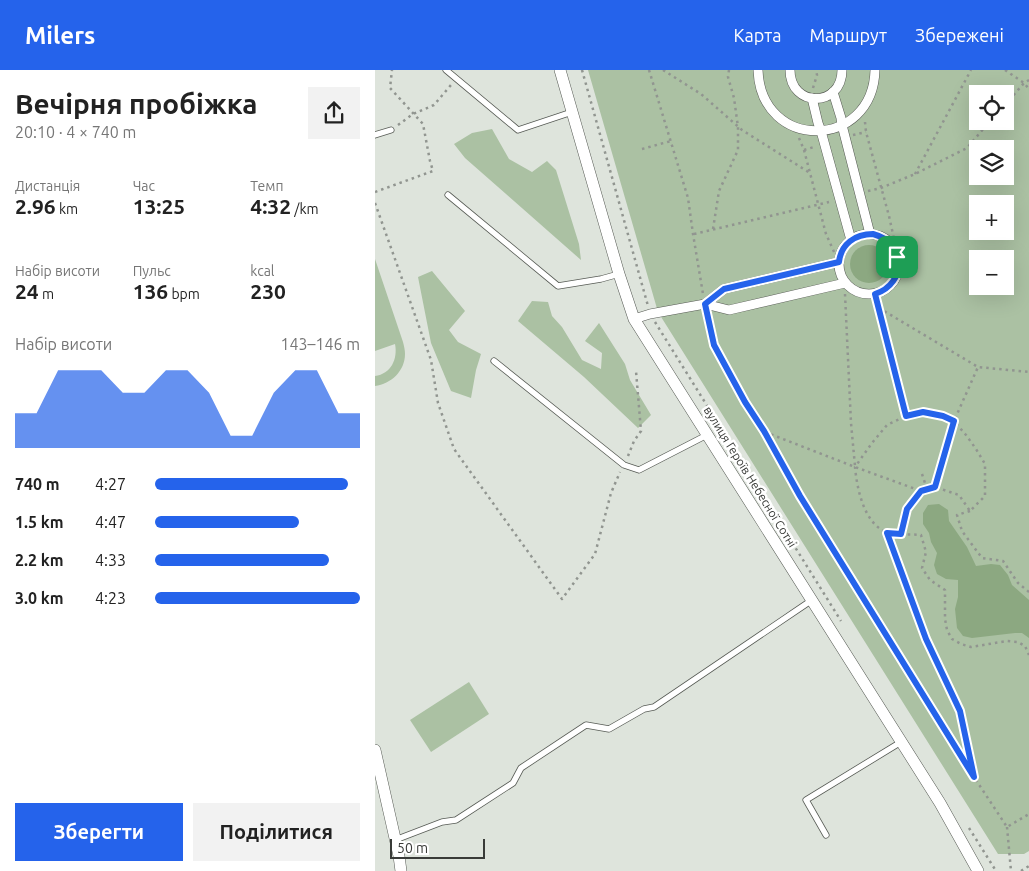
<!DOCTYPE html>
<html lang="uk">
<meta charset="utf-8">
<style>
body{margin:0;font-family:Ubuntu,sans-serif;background:#f2f2f2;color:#222;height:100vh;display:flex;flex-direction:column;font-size:19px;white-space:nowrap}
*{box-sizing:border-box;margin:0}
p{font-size:16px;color:#767676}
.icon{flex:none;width:28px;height:28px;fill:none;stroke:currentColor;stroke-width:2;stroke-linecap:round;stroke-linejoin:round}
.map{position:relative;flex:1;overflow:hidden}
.sheet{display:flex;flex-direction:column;background:#fff;width:375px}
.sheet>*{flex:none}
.tools{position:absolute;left:594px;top:15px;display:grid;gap:10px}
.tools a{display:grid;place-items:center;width:45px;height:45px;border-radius:0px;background:#fff;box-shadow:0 5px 20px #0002;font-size:25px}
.scale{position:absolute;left:15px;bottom:12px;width:95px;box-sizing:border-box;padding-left:5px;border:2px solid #393b38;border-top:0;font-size:14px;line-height:18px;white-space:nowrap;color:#393b38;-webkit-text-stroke:4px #fff;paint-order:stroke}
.pin{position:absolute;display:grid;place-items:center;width:42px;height:42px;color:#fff;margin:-21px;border-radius:10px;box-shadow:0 2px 8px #0006}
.round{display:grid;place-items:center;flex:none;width:52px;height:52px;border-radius:0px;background:#f2f2f2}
.overview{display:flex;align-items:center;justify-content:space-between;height:85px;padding:0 15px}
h1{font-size:28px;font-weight:700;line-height:38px}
.figures{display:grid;grid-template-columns:repeat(3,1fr);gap:8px;height:85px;padding:5px 15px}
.figures div{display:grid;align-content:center}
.figures b{font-size:21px;font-weight:700}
.figures small{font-size:14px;font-weight:400}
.figures p{font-size:14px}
.chart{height:140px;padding:10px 15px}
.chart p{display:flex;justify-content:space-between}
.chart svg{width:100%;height:90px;margin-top:5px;fill:#2563eb;opacity:.7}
.cta{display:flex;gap:10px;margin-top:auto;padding:10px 15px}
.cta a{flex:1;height:58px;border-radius:0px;background:#2563eb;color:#fff;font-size:20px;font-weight:700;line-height:58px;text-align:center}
.cta a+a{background:#f2f2f2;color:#222}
ul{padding:0 15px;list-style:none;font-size:16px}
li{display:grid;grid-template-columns:80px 60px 1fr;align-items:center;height:38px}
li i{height:12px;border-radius:6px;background:#2563eb}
header{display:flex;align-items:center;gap:30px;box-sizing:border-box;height:70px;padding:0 25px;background:#2563eb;color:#fff}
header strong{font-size:24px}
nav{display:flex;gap:28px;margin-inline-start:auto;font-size:18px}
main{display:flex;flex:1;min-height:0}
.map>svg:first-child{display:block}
</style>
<header>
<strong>Milers</strong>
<nav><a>Карта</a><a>Маршрут</a><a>Збережені</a></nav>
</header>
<main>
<section class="sheet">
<div class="overview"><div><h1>Вечірня пробіжка</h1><p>20:10 · 4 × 740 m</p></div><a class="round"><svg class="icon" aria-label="share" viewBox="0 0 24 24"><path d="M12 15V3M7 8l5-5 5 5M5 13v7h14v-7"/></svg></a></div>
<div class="figures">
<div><p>Дистанція</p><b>2.96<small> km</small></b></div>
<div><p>Час</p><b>13:25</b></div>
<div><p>Темп</p><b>4:32<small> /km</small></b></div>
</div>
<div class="figures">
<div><p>Набір висоти</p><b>24<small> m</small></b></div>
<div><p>Пульс</p><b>136<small> bpm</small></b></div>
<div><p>kcal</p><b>230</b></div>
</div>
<div class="chart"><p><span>Набір висоти</span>143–146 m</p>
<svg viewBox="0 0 160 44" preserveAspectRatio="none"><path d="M0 44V27L10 27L20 6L30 6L40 6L50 17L60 17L70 6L80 6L90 17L100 38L110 38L120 17L130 6L140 6L150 27L160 27V44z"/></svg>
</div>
<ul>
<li><b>740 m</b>4:27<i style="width:94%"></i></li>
<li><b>1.5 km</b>4:47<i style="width:70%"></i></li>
<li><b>2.2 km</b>4:33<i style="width:85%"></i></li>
<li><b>3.0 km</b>4:23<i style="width:100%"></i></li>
</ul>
<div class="cta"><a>Зберегти</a><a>Поділитися</a></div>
</section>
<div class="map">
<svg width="654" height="801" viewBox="0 0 654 801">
<rect width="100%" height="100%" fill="#dee4dc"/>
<g fill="#abc1a3" fill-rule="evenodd">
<path d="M213,0H654V781L649,784H623L283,242ZM602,24H630V51H602ZM602,79H630V106H602ZM602,134H630V161H602ZM602,189H630V216H602Z"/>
<path d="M117,59L134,89L157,102L172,91L181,100L204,174L206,190L90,88L79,74L97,63Z"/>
<path d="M0,189L28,272C29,276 30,280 30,284C30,301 16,314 0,316V306C16,304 23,289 20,274L0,281Z"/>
<path d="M57,201L90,241L74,260L83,272L106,284L101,300L96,328L76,321L56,273L43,207Z"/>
<path d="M157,231L173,232L177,246L187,257L207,290L226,299L227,283L210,271L224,253L250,294L255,310L276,345L263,358L209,307L143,251Z"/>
<path d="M94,612L114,644L56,682L35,650Z"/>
</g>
<g fill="#8ca881">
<circle cx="494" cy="194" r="19"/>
<path d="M564,434L573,440L574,451L592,477L601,496L616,494L625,495L633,505L637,515L654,530V568L647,563H640L597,568L588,566L582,558L580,539L583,527V510L571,509L562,504L559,495L562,483L556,472L554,463L548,454V443L553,435Z"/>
</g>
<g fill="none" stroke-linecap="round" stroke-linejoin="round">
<g stroke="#575b55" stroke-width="7">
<g id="service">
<path d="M71,0L143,60L197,42"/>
<path d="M0,65L16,60"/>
<path d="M73,125L183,216L226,209L244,204"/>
<path d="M119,291L249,395L264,400L332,365"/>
<path d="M451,765L431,730L526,672"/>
<path d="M20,770L67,752L81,750L138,713L146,698L211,655L234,659L269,639L279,637L437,530"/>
</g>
</g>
<g stroke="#575b55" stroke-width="10">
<g id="pedestrian">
<path d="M383,0C386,82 498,80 500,0"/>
<path d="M415,0C415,38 467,38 467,0"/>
<path d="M458,22L466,48L467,55L495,164"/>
<path d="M437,28L443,53L446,61L476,170"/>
<circle cx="494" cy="194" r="30"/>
<path d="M330,234L349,219L464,192"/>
<path d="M259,249L275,244L330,234L354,240L470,213"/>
</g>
</g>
<g stroke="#575b55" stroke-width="12">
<g id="minor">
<path d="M185,0L244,204L259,249L565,733L603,801"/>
<path d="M0,680L24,786L26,801"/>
</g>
</g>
<g stroke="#919590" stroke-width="2.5" stroke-dasharray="2.5 4" stroke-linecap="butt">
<path d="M207,0L273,236"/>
<path d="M274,0L313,128L318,164L328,224"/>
<path d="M288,0L326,24L367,60L435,103"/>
<path d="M630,0L649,13L654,19"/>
<path d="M438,18L442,5L441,0"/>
<path d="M630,35L649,13L654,10"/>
<path d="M490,52L491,62L514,146L523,187"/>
<path d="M23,55L38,44L59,35L76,15"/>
<path d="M478,65L491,62"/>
<path d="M424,68L429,80L451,164L460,184"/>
<path d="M267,79L296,71"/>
<path d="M429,80L439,77"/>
<path d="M540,104L596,0"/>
<path d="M493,121L506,118L540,104L592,78L615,51"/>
<path d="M0,122L58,101L55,91L48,54L15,18L17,0"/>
<path d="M0,133L56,290L63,333L79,379L187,529L220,484L236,423L245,402"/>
<path d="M338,159L344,121L363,80V57L359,28L353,7L354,0"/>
<path d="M319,164L454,132"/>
<path d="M500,223L531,346"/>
<path d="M470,224L476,353L480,396"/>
<path d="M504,238L603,297L654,302"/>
<path d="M332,244L339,275L370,332L389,361L425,426L533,602L599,707L632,757L654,744"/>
<path d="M280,252L466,551"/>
<path d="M390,362L480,397L546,421"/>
<path d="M253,386L259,371L266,361L261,301"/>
<path d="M547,404L552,419"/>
<path d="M560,417L579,351L603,297"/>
<path d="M595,441L582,445L587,461L607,488L628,491L643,513L654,522"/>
<path d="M512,463L551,569L585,641L598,703"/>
<path d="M526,464L532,439L546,421L560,417L584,425L595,441L610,426V394L601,379L591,365L579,351L568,346L549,341L531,346L512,355L497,373L480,397C482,419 489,453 511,462C517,465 538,464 546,465L551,482L547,498L555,510L570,520V549L572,560L577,569L586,574L596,577L632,571L643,572L650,576L654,585"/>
<path d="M632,757L636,801"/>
<path d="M594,758L621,801"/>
<path d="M646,801L654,796"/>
</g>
<use href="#service" stroke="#fff" stroke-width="5.5"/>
<use href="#pedestrian" stroke="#fff" stroke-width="9"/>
<use href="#minor" stroke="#fff" stroke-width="11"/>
</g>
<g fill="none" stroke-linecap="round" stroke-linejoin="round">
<g stroke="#fff" stroke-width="10">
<path id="route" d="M498,164C530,172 533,213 500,224L531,346L548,342L568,346L579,351L560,417L546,421L532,439L526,464L512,463L551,569L585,641L599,707L425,426L389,361L370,332L339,275L330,234L349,219L464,192C466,174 480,164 498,164Z"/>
</g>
<use href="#route" stroke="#2563eb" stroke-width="6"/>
</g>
<g text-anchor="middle" stroke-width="5" stroke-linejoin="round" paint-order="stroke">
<g font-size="12" fill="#393b38" stroke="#fff">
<text transform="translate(375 407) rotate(58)" y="4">вулиця Героїв Небесної Сотні</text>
</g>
</g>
</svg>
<div class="tools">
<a><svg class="icon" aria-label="locate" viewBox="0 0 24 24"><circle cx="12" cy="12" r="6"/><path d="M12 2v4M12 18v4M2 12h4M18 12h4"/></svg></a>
<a><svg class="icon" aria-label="layers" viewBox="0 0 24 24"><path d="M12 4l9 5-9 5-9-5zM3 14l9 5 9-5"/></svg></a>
<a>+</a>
<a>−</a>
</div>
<div class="scale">50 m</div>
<div class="pin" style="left:522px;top:187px;background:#1e9e55"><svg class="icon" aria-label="arrive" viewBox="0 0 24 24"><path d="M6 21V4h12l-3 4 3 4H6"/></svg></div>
</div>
</main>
